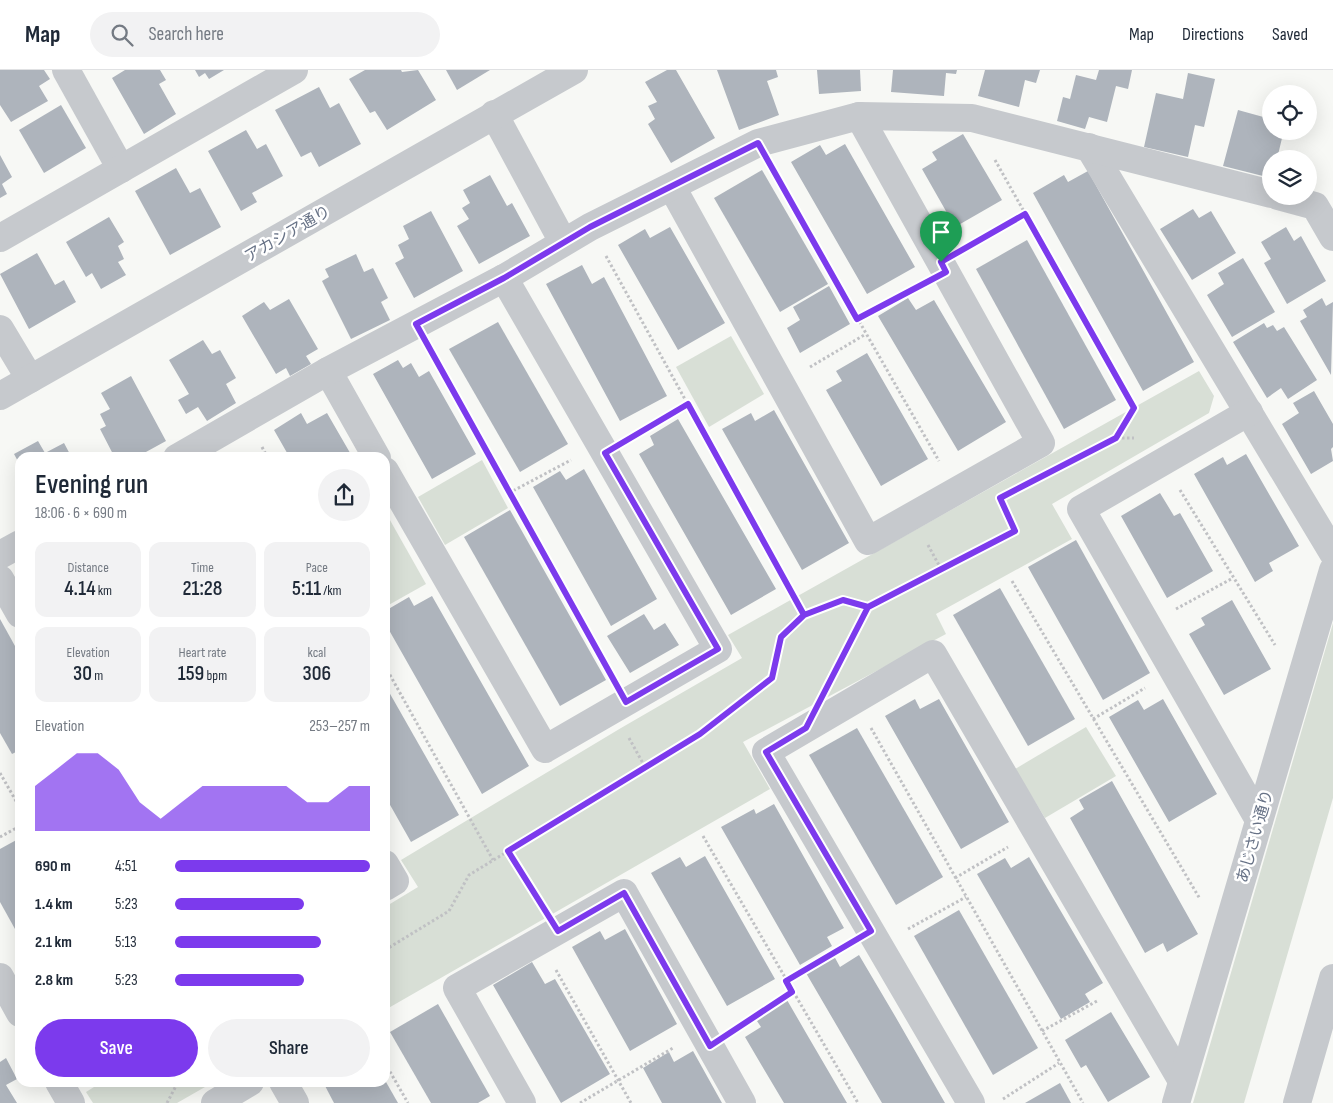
<!DOCTYPE html>
<meta charset="utf-8">
<style>
body{margin:0;font-family:"Sofia Sans Condensed","Noto Sans JP",sans-serif;background:#f2f2f3;color:#1f2937;height:100vh;display:flex;flex-direction:column;font-size:19px;white-space:nowrap}
*{box-sizing:border-box;margin:0}
p{font-size:16px;color:#747a83}
.icon{flex:none;width:28px;height:28px;fill:none;stroke:currentColor;stroke-width:2;stroke-linecap:round;stroke-linejoin:round}
.map{position:relative;flex:1;overflow:hidden}
.panel{position:absolute;left:15px;top:382px;width:375px;height:635px;display:flex;flex-direction:column;background:#fff;border-radius:15px;box-shadow:0 5px 20px #0002}
.panel>*{flex:none}
.buttons{position:absolute;left:1262px;top:15px;display:grid;gap:10px}
.buttons a{display:grid;place-items:center;width:55px;height:55px;border-radius:50%;background:#fff;box-shadow:0 5px 20px #0002;font-size:25px}
.pin{position:absolute;display:grid;place-items:center;width:42px;height:42px;color:#fff;margin:-51px -21px;border-radius:50% 50% 50% 0;rotate:-45deg;box-shadow:0 0 5px #0007}
.pin .icon{rotate:45deg}
.round{display:grid;place-items:center;flex:none;width:52px;height:52px;border-radius:26px;background:#f2f2f3}
.summary{display:flex;align-items:center;justify-content:space-between;height:85px;padding:0 20px}
h1{font-size:28px;font-weight:600;line-height:38px}
.stats{display:grid;grid-template-columns:repeat(3,1fr);gap:8px;height:85px;padding:5px 20px}
.stats div{display:grid;align-content:center;border-radius:12px;background:#f2f2f3;text-align:center}
.stats b{font-size:21px;font-weight:600}
.stats small{font-size:14px;font-weight:400}
.stats p{font-size:14px}
.chart{height:140px;padding:10px 20px}
.chart p{display:flex;justify-content:space-between}
.chart svg{width:100%;height:90px;margin-top:5px;fill:#7c3aed;opacity:.7}
.action{display:flex;gap:10px;margin-top:auto;padding:10px 20px}
.action a{flex:1;height:58px;border-radius:30px;background:#7c3aed;color:#fff;font-size:20px;font-weight:600;line-height:58px;text-align:center}
.action a+a{background:#f2f2f3;color:#1f2937}
ul{padding:0 20px;list-style:none;font-size:16px}
li{display:grid;grid-template-columns:80px 60px 1fr;align-items:center;height:38px}
li i{height:12px;border-radius:6px;background:#7c3aed}
header{display:flex;align-items:center;gap:30px;box-sizing:border-box;height:70px;padding:0 25px;background:#fff;border-bottom:1px solid #e0e1e3}
header strong{font-size:24px}
nav{display:flex;gap:28px;margin-inline-start:auto;font-size:18px}
.search{width:350px;height:45px;background:#f2f2f3;display:flex;align-items:center;gap:12px;box-sizing:border-box;padding:0 18px;border-radius:28px;color:#747a83;font-size:19px}
.map>svg:first-child{display:block}
</style>
<header>
<strong>Map</strong>
<div class="search"><svg class="icon" aria-label="search" viewBox="0 0 24 24"><circle cx="10" cy="10" r="6"/><path d="M15 15l6 6"/></svg>Search here</div>
<nav><a>Map</a><a>Directions</a><a>Saved</a></nav>
</header>
<div class="map">
<svg width="1333" height="1033" viewBox="0 0 1333 1033">
<rect width="100%" height="100%" fill="#f7f8f5"/>
<g fill="#d8dfd6">
<path d="M731,266L764,324L709,357L676,297Z"/>
<path d="M1199,301L1214,326L1209,343L1052,434L1072,469L936,544L946,564L743,672L770,719L385,940V837L418,817L401,790L621,658L742,588L728,565Z"/>
<path d="M482,390L508,438L445,475L418,427Z"/>
<path d="M386,443L426,514L385,537V444Z"/>
<path d="M1333,553V728L1244,1033H1193Z"/>
<path d="M1086,657L1116,706L1045,748L1015,699Z"/>
<path d="M102,1012H212V1013L177,1033H93L86,1022Z"/>
</g>
<g fill="#aeb4bc">
<path d="M0,0H44L50,9L39,16L48,31L11,52L0,35Z"/>
<path d="M125,0H160L166,10L159,14L176,44L144,64L112,8Z"/>
<path d="M195,0H224L209,9L205,3L199,7Z"/>
<path d="M365,0H401L402,2L418,0L436,30L387,60L375,41L370,43L349,9Z"/>
<path d="M446,0H490L457,20Z"/>
<path d="M667,0H676L715,68L671,93L648,54L655,49L648,36L657,32L645,12Z"/>
<path d="M717,0H776L778,7L767,11L779,45L739,60Z"/>
<path d="M817,0H860L861,21L819,24Z"/>
<path d="M893,0H957L956,4L946,3L944,26L891,22Z"/>
<path d="M985,0H1040L1036,13L1025,10L1019,37L978,26Z"/>
<path d="M1099,0H1132L1128,19L1116,16L1107,52L1089,47L1085,59L1057,51L1063,27L1070,29L1076,5L1096,10Z"/>
<path d="M1188,3L1215,9L1204,57L1195,55L1188,87L1144,77L1156,23L1183,29Z"/>
<path d="M319,17L330,38L339,33L361,74L319,97L311,82L301,87L275,40Z"/>
<path d="M61,35L86,78L44,103L19,60Z"/>
<path d="M1271,36V61H1293L1292,66L1283,64L1277,89H1271V108L1223,96L1238,40L1267,48Z"/>
<path d="M246,60L257,79L266,74L283,106L252,123L257,132L241,141L208,81Z"/>
<path d="M963,64L1002,130L955,157L922,99L937,90L932,82Z"/>
<path d="M845,74L915,197L867,224L791,92L820,75L826,85Z"/>
<path d="M0,85L12,107L2,114L7,124L0,128Z"/>
<path d="M176,98L190,123L200,118L221,157L170,185L135,121Z"/>
<path d="M762,100L828,214L780,242L714,128Z"/>
<path d="M1088,101L1194,292L1143,321L1033,123L1064,105L1068,112Z"/>
<path d="M490,105L507,136L512,133L530,166L479,194L457,156L469,149L462,138L470,133L463,120Z"/>
<path d="M1193,139L1199,148L1211,141L1236,183L1192,210L1160,159Z"/>
<path d="M431,141L463,201L414,228L395,193L404,188L398,175L409,169L403,156Z"/>
<path d="M109,147L124,172L118,176L124,189L118,192L126,205L101,219L92,203L86,207L66,172Z"/>
<path d="M670,157L725,253L678,280L618,175L645,159L650,168Z"/>
<path d="M1286,157L1294,171L1301,166L1326,211L1287,234L1264,193L1271,189L1261,172Z"/>
<path d="M1027,170L1116,330L1064,359L976,199Z"/>
<path d="M37,183L55,215L64,210L76,232L29,259L0,204Z"/>
<path d="M356,184L364,202L373,198L388,228L381,232L390,250L351,269L322,211L329,207L325,199Z"/>
<path d="M1243,188L1275,242L1232,267L1207,225L1224,214L1218,203Z"/>
<path d="M582,195L592,214L604,207L667,326L620,351L546,214Z"/>
<path d="M829,216L850,254L800,283L787,258L800,250L793,237Z"/>
<path d="M908,228L916,240L934,230L1006,352L958,381L878,246Z"/>
<path d="M1322,228L1326,236L1333,232L1331,305L1300,251L1307,247L1303,240Z"/>
<path d="M289,229L318,279L306,286L311,294L290,306L286,298L276,304L242,246L264,232L270,240Z"/>
<path d="M498,252L568,374L520,402L449,279Z"/>
<path d="M1264,253L1267,258L1273,255L1277,261L1284,257L1317,310L1288,329L1281,318L1267,328L1233,272Z"/>
<path d="M203,270L212,284L220,280L236,308L226,314L236,333L207,351L198,337L186,344L178,330L189,324L169,290Z"/>
<path d="M867,283L928,389L881,416L826,320L842,311L836,301Z"/>
<path d="M398,290L403,298L411,293L419,307L429,301L476,384L432,409L373,304Z"/>
<path d="M131,306L166,371L135,388H115L100,359L106,356L100,344L110,339L101,323Z"/>
<path d="M1314,321L1333,354V377L1331,379L1333,391L1311,404L1282,354L1299,343L1293,333Z"/>
<path d="M774,340L849,473L802,500L722,359L751,343L755,351Z"/>
<path d="M301,343L307,354L327,343L353,388H290L274,360Z"/>
<path d="M678,349L776,519L731,545L639,384L654,375L650,366Z"/>
<path d="M38,371L45,383L64,373L72,388H20V395L14,384Z"/>
<path d="M1246,384L1299,476L1269,493L1273,501L1255,512L1194,404L1223,387L1227,395Z"/>
<path d="M584,399L657,529L611,556L533,417L560,401L566,410Z"/>
<path d="M1160,423L1174,446L1180,443L1213,501L1167,528L1121,446Z"/>
<path d="M510,440L606,610L560,636L464,467Z"/>
<path d="M1076,470L1150,603L1103,630L1028,497Z"/>
<path d="M1000,518L1075,649L1028,676L953,545Z"/>
<path d="M432,526L529,696L482,724L385,553V541L409,527L414,536Z"/>
<path d="M1232,530L1271,599L1224,625L1189,564L1205,555L1201,548Z"/>
<path d="M644,544L654,560L665,553L679,575L630,603L607,566Z"/>
<path d="M0,549L20,585V680L12,684L0,663Z"/>
<path d="M385,615L459,745L411,772L385,726Z"/>
<path d="M915,629L920,639L939,629L1009,752L961,779L885,646Z"/>
<path d="M1163,629L1217,724L1169,752L1109,647L1138,630L1144,640Z"/>
<path d="M857,658L943,807L896,835L809,685Z"/>
<path d="M1112,711L1198,864L1167,882L1163,873L1145,883L1070,748L1084,739L1079,730Z"/>
<path d="M774,734L844,858L827,867L832,876L800,895L721,757L754,739L756,744Z"/>
<path d="M20,768V868L0,832V779Z"/>
<path d="M705,786L775,909L727,936L651,803L680,787L686,797Z"/>
<path d="M1029,787L1103,913L1085,924L1090,932L1061,949L977,804L1005,788L1011,798Z"/>
<path d="M959,840L1038,978L993,1005L914,866Z"/>
<path d="M625,859L677,954L630,981L572,877L600,861L605,870Z"/>
<path d="M859,885L895,946L945,1033H882L806,903L834,886L840,897Z"/>
<path d="M532,892L545,914L555,909L610,1004L561,1033L493,915Z"/>
<path d="M787,930L809,968L847,1033H784L762,996L745,967L761,957L755,948Z"/>
<path d="M438,934L490,1026L478,1033H431L390,962Z"/>
<path d="M1111,942L1150,1007L1108,1032L1086,995L1081,998L1065,970Z"/>
<path d="M693,981L722,1033H662L643,998L669,982L674,992Z"/>
<path d="M6,988L17,1009L6,1015L17,1033H0V992Z"/>
<path d="M323,1012H386L398,1033H334Z"/>
<path d="M1060,1013L1071,1033H1025Z"/>
</g>
<g fill="none" stroke-linecap="round" stroke-linejoin="round">
<g stroke="#c0c1c4" stroke-width="3" stroke-dasharray="2.5 2.5" stroke-linecap="butt">
<path d="M995,90L1134,337L1117,368"/>
<path d="M775,104L939,391"/>
<path d="M969,176L1025,144"/>
<path d="M606,186L804,545"/>
<path d="M857,249L917,218"/>
<path d="M432,283L610,603"/>
<path d="M810,297L866,264"/>
<path d="M633,367L688,334"/>
<path d="M262,377L268,388"/>
<path d="M1068,393L1117,368H1134"/>
<path d="M1180,420L1275,575"/>
<path d="M509,423L571,390"/>
<path d="M928,475L941,499"/>
<path d="M1012,511L1200,829"/>
<path d="M1176,539L1233,508"/>
<path d="M385,596L493,790"/>
<path d="M836,601L868,537"/>
<path d="M1093,649L1145,618"/>
<path d="M871,658L1083,1033"/>
<path d="M629,668L645,697"/>
<path d="M0,703L20,738"/>
<path d="M703,766L858,1033"/>
<path d="M0,767L20,756"/>
<path d="M508,781L540,833"/>
<path d="M955,808L1008,777"/>
<path d="M908,859L966,827"/>
<path d="M385,880L449,841L469,805L700,664L772,608L781,567L804,545L843,530L868,537L1015,461L1002,432"/>
<path d="M556,900L631,1033"/>
<path d="M785,911L842,878"/>
<path d="M739,958L792,922"/>
<path d="M1042,961L1097,931"/>
<path d="M385,993L408,1033"/>
<path d="M1003,1029L1059,993"/>
<path d="M167,1033L178,1012"/>
<path d="M580,1033L673,978"/>
</g>
<g stroke="#c6c9cd" stroke-width="28">
<path d="M66,0L121,99"/>
<path d="M494,44L563,172"/>
<path d="M1089,77L1333,483"/>
<path d="M672,117L868,471L1041,373L859,46"/>
<path d="M1278,126L1315,136L1333,167"/>
<path d="M0,168L294,0"/>
<path d="M0,259L30,309"/>
<path d="M328,301L377,388"/>
<path d="M1249,342L1081,439L1259,750"/>
<path d="M177,388L328,301L504,208L590,157L758,73L859,46L972,48L1271,124"/>
<path d="M385,401L545,679L718,579L504,208"/>
<path d="M0,485L20,474"/>
<path d="M0,509L20,544"/>
<path d="M385,794L395,811L385,817"/>
<path d="M0,907L20,943"/>
<path d="M59,1012L71,1033"/>
<path d="M283,1012L295,1033"/>
<path d="M215,1033L250,1012"/>
<path d="M522,1033L457,918L624,823L742,1033"/>
<path d="M971,1033L766,682L933,584L1182,1011"/>
<path d="M1176,1033L1333,500"/>
</g>
<g stroke="#c6c9cd" stroke-width="28">
<path d="M0,326L574,0"/>
<path d="M1297,1033L1333,908"/>
</g>
</g>
<g fill="none" stroke-linecap="round" stroke-linejoin="round">
<g stroke="#fff" stroke-width="10">
<path id="route" d="M941,192L946,202L857,249L758,73L590,157L504,208L416,254L626,632L718,579L605,383L688,334L804,545L843,530L868,537L806,658L766,682L871,861L786,911L792,922L710,976L624,823L558,861L508,781L700,664L772,608L781,567L804,545L843,530L868,537L1015,461L1000,428L1116,368L1134,338L1025,144L941,192"/>
</g>
<use href="#route" stroke="#7c3aed" stroke-width="6"/>
</g>
<g text-anchor="middle" stroke-width="5" stroke-linejoin="round" paint-order="stroke">
<g font-size="16" fill="#677286" stroke="#fff">
<text transform="translate(287 163) rotate(-30)" y="6">アカシア通り</text>
<text transform="translate(1254 766) rotate(-74)" y="6">あじさい通り</text>
</g>
</g>
</svg>
<div class="buttons">
<a><svg class="icon" aria-label="locate" viewBox="0 0 24 24"><circle cx="12" cy="12" r="6"/><path d="M12 2v4M12 18v4M2 12h4M18 12h4"/></svg></a>
<a><svg class="icon" aria-label="layers" viewBox="0 0 24 24"><path d="M12 4l9 5-9 5-9-5zM3 14l9 5 9-5"/></svg></a>
</div>
<div class="pin" style="left:941px;top:192px;background:#1e9e55"><svg class="icon" aria-label="arrive" viewBox="0 0 24 24"><path d="M6 21V4h12l-3 4 3 4H6"/></svg></div>
<section class="panel">
<div class="summary"><div><h1>Evening run</h1><p>18:06 · 6 × 690 m</p></div><a class="round"><svg class="icon" aria-label="share" viewBox="0 0 24 24"><path d="M12 15V3M7 8l5-5 5 5M5 13v7h14v-7"/></svg></a></div>
<div class="stats">
<div><p>Distance</p><b>4.14<small> km</small></b></div>
<div><p>Time</p><b>21:28</b></div>
<div><p>Pace</p><b>5:11<small> /km</small></b></div>
</div>
<div class="stats">
<div><p>Elevation</p><b>30<small> m</small></b></div>
<div><p>Heart rate</p><b>159<small> bpm</small></b></div>
<div><p>kcal</p><b>306</b></div>
</div>
<div class="chart"><p><span>Elevation</span>253–257 m</p>
<svg viewBox="0 0 160 44" preserveAspectRatio="none"><path d="M0 44V22L10 14L20 6L30 6L40 14L50 30L60 38L70 30L80 22L90 22L100 22L110 22L120 22L130 30L140 30L150 22L160 22V44z"/></svg>
</div>
<ul>
<li><b>690 m</b>4:51<i style="width:100%"></i></li>
<li><b>1.4 km</b>5:23<i style="width:66%"></i></li>
<li><b>2.1 km</b>5:13<i style="width:75%"></i></li>
<li><b>2.8 km</b>5:23<i style="width:66%"></i></li>
</ul>
<div class="action"><a>Save</a><a>Share</a></div>
</section>
</div>
